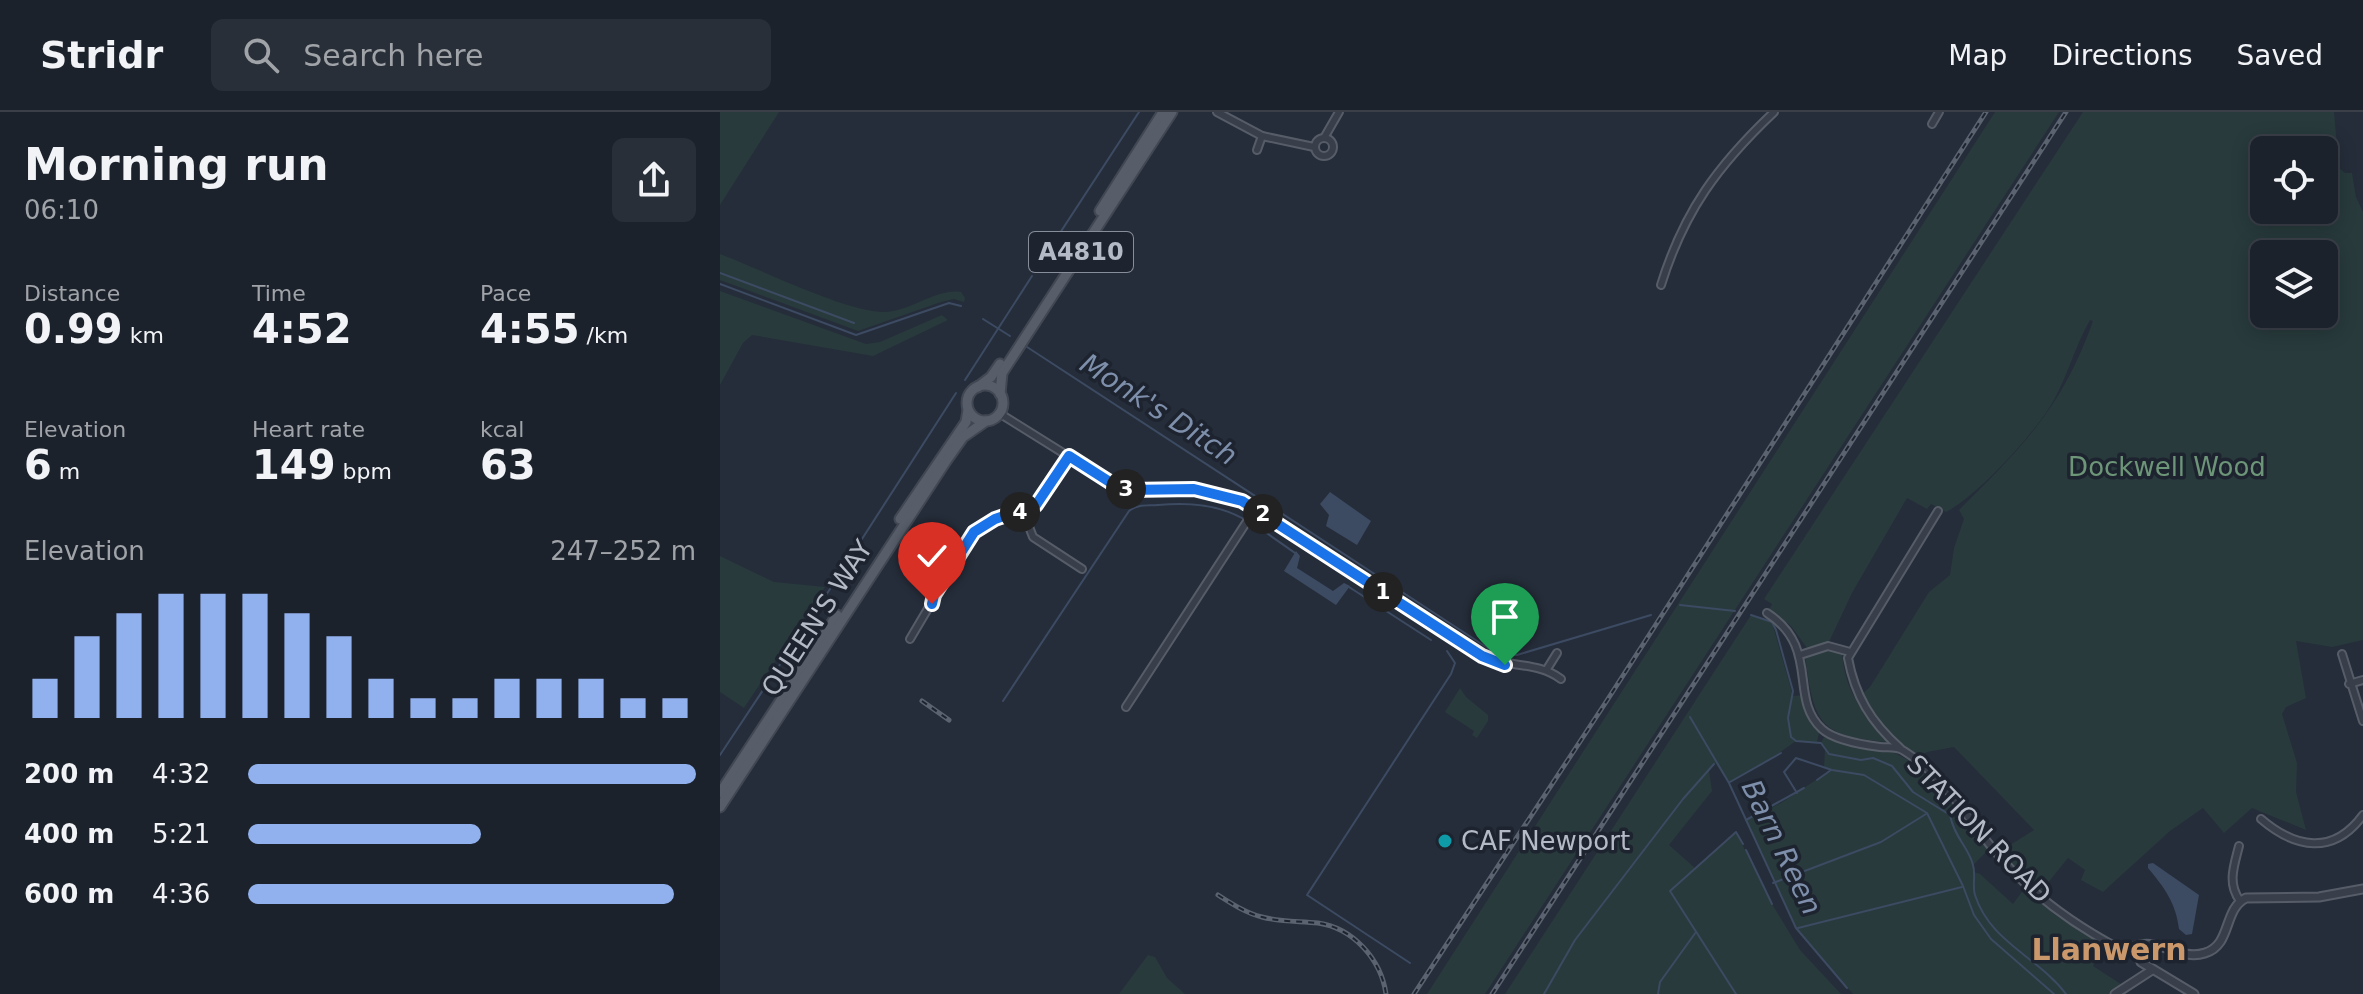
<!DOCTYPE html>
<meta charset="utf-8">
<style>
body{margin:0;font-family:"DejaVu Sans",sans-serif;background:#292f38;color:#f1f3f6;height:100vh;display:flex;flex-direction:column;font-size:30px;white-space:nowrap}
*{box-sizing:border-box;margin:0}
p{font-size:26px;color:#a0a4a9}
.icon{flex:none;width:44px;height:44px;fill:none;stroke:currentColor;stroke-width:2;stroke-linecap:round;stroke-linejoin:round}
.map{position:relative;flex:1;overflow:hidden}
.sheet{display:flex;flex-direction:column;background:#1c222c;width:720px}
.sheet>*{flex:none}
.buttons{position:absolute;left:1530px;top:24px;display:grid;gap:16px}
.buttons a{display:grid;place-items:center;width:88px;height:88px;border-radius:12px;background:#1c222c;box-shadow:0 4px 20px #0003,0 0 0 2px #3a3f48;font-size:40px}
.pin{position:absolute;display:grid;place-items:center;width:68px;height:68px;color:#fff;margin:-82px -34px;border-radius:50% 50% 50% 0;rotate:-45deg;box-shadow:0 0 8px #0007}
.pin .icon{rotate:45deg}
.km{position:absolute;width:40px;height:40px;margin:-20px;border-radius:50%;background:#222;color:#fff;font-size:22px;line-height:40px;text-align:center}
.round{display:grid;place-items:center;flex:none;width:84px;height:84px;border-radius:12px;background:#292f38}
.head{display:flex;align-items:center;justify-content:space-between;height:136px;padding:0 24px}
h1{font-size:44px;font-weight:800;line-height:60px}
.stats{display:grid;grid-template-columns:repeat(3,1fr);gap:12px;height:136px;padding:8px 24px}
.stats div{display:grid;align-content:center}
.stats b{font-size:40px;font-weight:800}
.stats small{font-size:22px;font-weight:400}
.stats p{font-size:22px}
.chart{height:224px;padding:16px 24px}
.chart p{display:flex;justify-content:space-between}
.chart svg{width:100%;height:144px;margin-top:8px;stroke:#91b1ee;stroke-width:6}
ul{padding:0 24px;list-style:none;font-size:26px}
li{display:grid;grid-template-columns:128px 96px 1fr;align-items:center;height:60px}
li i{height:20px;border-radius:10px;background:#91b1ee}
header{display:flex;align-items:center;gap:48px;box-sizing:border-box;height:112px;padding:0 40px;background:#1c222c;border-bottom:2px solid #3a3f48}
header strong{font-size:38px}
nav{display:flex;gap:44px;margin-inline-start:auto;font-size:28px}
.search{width:560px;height:72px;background:#292f38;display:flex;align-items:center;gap:20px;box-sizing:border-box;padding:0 28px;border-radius:12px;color:#a0a4a9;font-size:30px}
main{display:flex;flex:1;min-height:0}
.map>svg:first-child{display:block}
</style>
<header>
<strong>Stridr</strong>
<div class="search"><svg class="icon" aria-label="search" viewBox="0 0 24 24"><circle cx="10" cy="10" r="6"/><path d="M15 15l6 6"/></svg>Search here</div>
<nav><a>Map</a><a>Directions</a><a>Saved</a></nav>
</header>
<main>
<section class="sheet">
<div class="head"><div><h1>Morning run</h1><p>06:10</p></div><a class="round"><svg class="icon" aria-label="share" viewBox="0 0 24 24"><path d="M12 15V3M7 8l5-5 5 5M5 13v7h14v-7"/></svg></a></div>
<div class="stats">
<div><p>Distance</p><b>0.99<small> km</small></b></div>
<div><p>Time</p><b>4:52</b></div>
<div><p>Pace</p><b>4:55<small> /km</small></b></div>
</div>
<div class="stats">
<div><p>Elevation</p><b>6<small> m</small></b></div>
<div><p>Heart rate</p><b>149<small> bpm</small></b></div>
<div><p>kcal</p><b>63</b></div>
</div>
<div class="chart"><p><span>Elevation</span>247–252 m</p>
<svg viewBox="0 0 160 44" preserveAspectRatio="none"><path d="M5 44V32M15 44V19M25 44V12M35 44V6M45 44V6M55 44V6M65 44V12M75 44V19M85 44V32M95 44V38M105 44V38M115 44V32M125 44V32M135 44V32M145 44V38M155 44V38"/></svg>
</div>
<ul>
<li><b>200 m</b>4:32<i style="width:100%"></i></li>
<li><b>400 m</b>5:21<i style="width:52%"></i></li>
<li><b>600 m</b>4:36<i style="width:95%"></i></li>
</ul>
</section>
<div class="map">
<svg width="1643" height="882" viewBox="0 0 1643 882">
<rect width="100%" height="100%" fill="#252d3a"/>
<g fill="#283a3c" fill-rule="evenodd">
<path d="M0,0H59L0,93Z"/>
<path d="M1275,0H1339L765,882H707Z"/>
<path d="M1363,0H1614L1619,56L1625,61H1632L1636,85L1643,100V528L1612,535L1576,529L1586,586L1566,595L1562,602L1577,651L1576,680L1586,718L1532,696L1504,721L1483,696L1450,719L1383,780L1361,768L1365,758L1348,746L1318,783L1279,740L1314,718L1234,635L1207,640L1198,646C1173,627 1157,609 1141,583L1150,575L1209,480L1230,463L1234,436L1244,407L1239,398C1303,334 1342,296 1373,209L1370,208C1355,234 1348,263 1334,288C1317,319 1257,385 1226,400L1211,392L1207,397L1187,386L1132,481L1108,532L1087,536L1071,514L1049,498L1052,492L1044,487ZM1544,38H1604V98H1544ZM1544,142H1604V202H1544Z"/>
<path d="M0,142C40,157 126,200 164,200C190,200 216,176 241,180L245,186L244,190L234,187L221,190L138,219L0,168Z"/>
<path d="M0,179L146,232L160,230L222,203L228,208L153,244L32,223L23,231L0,273Z"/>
<path d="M0,444L54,470L105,475L24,596L0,580Z"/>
<path d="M1031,503L1052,510L1073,584L1084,583L1086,599L1099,621L1097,630L1076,629L1042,653L1009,671L995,651L989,659L992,679L949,733L975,756L1016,720L1052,792L1080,838L1121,882H785Z"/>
<path d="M1111,536L1122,539C1124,578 1143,603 1169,630C1098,625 1094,610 1085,544Z"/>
<path d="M740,576L746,585L768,603V609L757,626L752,623L754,619L725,600Z"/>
<path d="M1104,625L1173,640L1188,648L1222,677L1268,738L1254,752V760L1260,762L1293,792L1304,777L1334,802L1385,833L1373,854L1404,874L1389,882H1133L1076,816L1025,708L1061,691L1111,658L1104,655L1105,637L1101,631Z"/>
<path d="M428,843L435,845L447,866L465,882H399Z"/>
</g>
<g fill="#3c4a62">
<path d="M610,380L651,409L637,433L606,414L609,403L600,392Z"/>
<path d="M576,439L580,444L577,456L613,479L624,471L630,474L616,493L564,459Z"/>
<path d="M1433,751L1479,783L1472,822L1466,823L1459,817C1456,791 1444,775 1428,756V752Z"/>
</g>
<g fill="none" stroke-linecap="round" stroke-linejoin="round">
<g stroke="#3c4a62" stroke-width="2">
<path d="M319,153L419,0"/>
<path d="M0,161L134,211"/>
<path d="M0,172L136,223L229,191L241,194"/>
<path d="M263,207L290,224"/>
<path d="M307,235L777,542L797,543L931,503"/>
<path d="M245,268L312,164"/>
<path d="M122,458L236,281"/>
<path d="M629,475L711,528"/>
<path d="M960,493L1015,499"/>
<path d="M1031,503L1052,510L1056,518L1073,579L1068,606L1071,625L1076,629L1101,631L1109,642L1141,648L1153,646L1172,654L1193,680L1230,703C1234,725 1249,736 1253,753C1256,763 1252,774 1255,783C1270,830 1318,845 1346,882"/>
<path d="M283,589L409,399C418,392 427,394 438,393C503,387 524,405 575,441"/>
<path d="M970,605L1009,671L1076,816L1127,876"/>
<path d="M0,643L110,477"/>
<path d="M1097,668L1111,658"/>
<path d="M1010,670L1061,641"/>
<path d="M1077,681L1064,660L1076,646L1112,658L1144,663L1207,701L1243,774L1254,803L1271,827L1334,882"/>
<path d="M1026,708L1084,676"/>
<path d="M1026,738L1052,792"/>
<path d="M1053,771L1161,730L1206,702"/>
<path d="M1078,816L1242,775"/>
<path d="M690,851L587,783L731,562L735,551L727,539"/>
<path d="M824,882L855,828L963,687L994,652"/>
<path d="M938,882L940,870L976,820"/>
<path d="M1016,882L950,779L1016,720L1023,732"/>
</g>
<g stroke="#575d68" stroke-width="10">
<g id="minor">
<path d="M497,0L542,24L594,35"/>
<path d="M1212,12L1219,0"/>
<circle cx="604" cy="35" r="9"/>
<path d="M604,26L619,0"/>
<path d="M537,38L542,24"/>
<path d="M941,173C964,99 998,53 1054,0"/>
<path d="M279,301L396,374L418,380L474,377L522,389L762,544C788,556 817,549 841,567"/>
<path d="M303,399L313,425L362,457"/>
<path d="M1047,501C1101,536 1068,586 1102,617C1114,628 1144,633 1160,635C1168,636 1177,634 1184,639C1223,663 1245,703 1274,738C1307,779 1351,811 1398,836L1416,834"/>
<path d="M190,527L251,424L275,407L316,393L349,344"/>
<path d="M1622,542L1643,609"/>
<path d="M1080,543L1108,534L1130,540"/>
<path d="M827,557L837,541"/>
<path d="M1629,572L1643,568"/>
<path d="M406,595L535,397"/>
<path d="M1180,636C1151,610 1135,584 1128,546L1218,399"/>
<path d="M1541,707C1575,736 1613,744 1643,703"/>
<path d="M1519,734C1514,754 1507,771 1520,789"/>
</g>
</g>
<g stroke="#575d68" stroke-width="11">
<g id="tertiary">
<path d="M1395,882L1432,858"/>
<path d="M1474,882L1421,850L1416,834C1440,826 1460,849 1485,841C1512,833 1503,797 1526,786L1599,785L1643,777"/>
</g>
</g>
<g stroke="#424853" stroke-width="13">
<g id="primary">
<path d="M380,99L443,0"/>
<circle cx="265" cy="291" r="18"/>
<path d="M258,275L271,265L280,252"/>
<path d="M280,282L282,261L452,0"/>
<path d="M180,407L246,310L248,298"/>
<path d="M0,681L117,503"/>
<path d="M0,695L226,349L243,325L266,309"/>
</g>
</g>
<use href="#minor" stroke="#393f4a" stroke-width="6"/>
<use href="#tertiary" stroke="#393f4a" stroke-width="7"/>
<use href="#primary" stroke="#575e6a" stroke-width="9"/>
<g stroke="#5b6371" stroke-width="5">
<g id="rail">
<path d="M202,589L229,608"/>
<path d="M498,783C512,792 526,801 542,805C560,810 579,809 598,811C633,816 661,847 666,882"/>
<path d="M694,882L886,590L1266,0"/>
<path d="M772,882L1346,0"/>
</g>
</g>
<use href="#rail" stroke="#1e242f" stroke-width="2" stroke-dasharray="6" stroke-linecap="butt"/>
</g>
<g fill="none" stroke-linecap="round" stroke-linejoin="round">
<g stroke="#fff" stroke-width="16">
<path id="route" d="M212,492L214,483L254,420L275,407L316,393L349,344L396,374L408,378L474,377L522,389L762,544L785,553"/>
</g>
<use href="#route" stroke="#1a73e8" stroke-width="10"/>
</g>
<circle fill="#0f9aa8" stroke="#1e242f" stroke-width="3" cx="725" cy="729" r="8"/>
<g text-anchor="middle" stroke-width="7" stroke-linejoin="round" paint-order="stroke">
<rect fill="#1e242f" stroke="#878d99" stroke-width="2" x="309" y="120" width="104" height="40" rx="6"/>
<g font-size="24" font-weight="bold" fill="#b4bac6">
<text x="361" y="148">A4810</text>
</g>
<g font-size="26" fill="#6d9578" stroke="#1e242f">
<text x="1447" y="364">Dockwell Wood</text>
</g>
<g font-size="26" fill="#b4bac6" stroke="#1e242f">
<text transform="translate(97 506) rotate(-57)" y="9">QUEEN'S WAY</text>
<text transform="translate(1259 717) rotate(46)" y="9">STATION ROAD</text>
</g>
<g font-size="26" fill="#b4bac6" stroke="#1e242f" text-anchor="start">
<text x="741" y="738">CAF Newport</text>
</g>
<g font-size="28" font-style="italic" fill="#7e8fab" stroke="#1e242f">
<text transform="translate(439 297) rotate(33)" y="10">Monk's Ditch</text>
<text transform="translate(1062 735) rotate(64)" y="10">Barn Reen</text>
</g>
<g font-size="30" font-weight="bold" fill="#ca986b" stroke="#1e242f">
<text x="1389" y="848">Llanwern</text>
</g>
</g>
</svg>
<div class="buttons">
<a><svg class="icon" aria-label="locate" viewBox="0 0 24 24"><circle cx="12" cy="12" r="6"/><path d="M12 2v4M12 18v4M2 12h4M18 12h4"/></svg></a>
<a><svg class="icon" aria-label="layers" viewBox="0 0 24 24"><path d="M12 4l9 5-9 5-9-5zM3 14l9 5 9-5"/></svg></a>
</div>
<div class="pin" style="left:785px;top:553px;background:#1e9e55"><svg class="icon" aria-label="arrive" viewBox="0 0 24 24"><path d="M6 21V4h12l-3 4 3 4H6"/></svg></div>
<div class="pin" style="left:212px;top:492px;background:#d93025"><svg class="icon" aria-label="check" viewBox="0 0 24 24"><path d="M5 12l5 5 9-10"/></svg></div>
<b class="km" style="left:663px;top:480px">1</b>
<b class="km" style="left:543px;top:402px">2</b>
<b class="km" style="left:406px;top:377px">3</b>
<b class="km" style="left:300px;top:400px">4</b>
</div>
</main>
